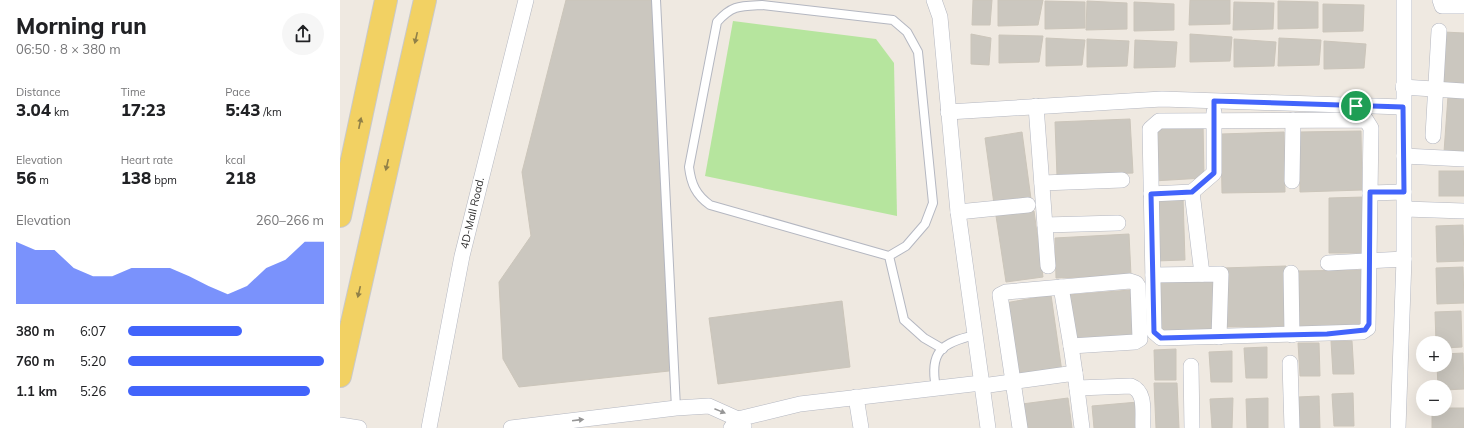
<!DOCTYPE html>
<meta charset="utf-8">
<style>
body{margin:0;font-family:Mulish,sans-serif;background:#f6f6f6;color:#202124;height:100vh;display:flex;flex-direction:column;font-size:15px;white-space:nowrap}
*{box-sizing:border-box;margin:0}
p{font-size:13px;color:#757577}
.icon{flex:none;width:22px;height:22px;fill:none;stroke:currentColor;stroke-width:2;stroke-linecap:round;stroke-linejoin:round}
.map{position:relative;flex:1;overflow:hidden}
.drawer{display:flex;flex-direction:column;background:#fff;width:340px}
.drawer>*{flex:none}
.buttons{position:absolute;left:1076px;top:336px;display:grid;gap:8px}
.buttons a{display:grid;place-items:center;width:36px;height:36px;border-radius:50%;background:#fff;box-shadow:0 4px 16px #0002;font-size:20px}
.pin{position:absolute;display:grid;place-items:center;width:34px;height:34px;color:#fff;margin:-17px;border:2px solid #fff;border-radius:50%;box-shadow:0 1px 4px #0007}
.round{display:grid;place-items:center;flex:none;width:42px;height:42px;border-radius:21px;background:#f6f6f6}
.summary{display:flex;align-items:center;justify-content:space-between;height:68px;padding:0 16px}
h1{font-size:22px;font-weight:800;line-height:30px}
.metrics{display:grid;grid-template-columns:repeat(3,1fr);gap:6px;height:68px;padding:4px 16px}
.metrics div{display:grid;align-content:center}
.metrics b{font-size:17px;font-weight:800}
.metrics small{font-size:11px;font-weight:400}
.metrics p{font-size:11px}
.chart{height:112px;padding:8px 16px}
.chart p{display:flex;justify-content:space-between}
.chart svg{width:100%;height:72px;margin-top:4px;fill:#4264fb;opacity:.7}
ul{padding:0 16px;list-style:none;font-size:13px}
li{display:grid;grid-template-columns:64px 48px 1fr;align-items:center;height:30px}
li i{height:10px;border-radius:5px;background:#4264fb}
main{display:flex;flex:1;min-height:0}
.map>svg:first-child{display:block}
</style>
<main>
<section class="drawer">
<div class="summary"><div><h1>Morning run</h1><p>06:50 · 8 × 380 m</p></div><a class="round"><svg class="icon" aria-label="share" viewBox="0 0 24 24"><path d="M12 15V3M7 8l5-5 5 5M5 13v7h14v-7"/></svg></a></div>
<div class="metrics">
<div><p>Distance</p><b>3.04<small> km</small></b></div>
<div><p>Time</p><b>17:23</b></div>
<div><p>Pace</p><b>5:43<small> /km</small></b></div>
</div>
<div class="metrics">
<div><p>Elevation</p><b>56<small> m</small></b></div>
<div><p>Heart rate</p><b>138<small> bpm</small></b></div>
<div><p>kcal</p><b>218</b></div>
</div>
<div class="chart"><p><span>Elevation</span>260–266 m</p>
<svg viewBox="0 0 160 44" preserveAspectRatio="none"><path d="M0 44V6L10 11L20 11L30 22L40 27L50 27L60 22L70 22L80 22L90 27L100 33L110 38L120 33L130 22L140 17L150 6L160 6V44z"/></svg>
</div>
<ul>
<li><b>380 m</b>6:07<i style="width:58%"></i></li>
<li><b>760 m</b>5:20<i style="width:100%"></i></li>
<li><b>1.1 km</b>5:26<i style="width:93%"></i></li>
</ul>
</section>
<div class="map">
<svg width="1124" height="428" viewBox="0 0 1124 428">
<rect width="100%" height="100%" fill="#efe9e1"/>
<path fill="#b6e59e" d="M393,21L536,39L554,63L557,216L365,176Z"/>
<g fill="#cbc7bf" stroke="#cbc5ba">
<path d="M226,0H313L329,371L179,387L163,359L159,282L191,236L182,172Z"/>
<path d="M633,0H652L650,25H632Z"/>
<path d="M658,0H703L698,25L658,26Z"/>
<path d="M850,0H890V24L849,25Z"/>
<path d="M705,1L745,2V28L705,29Z"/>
<path d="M747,1L787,3V29L746,30Z"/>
<path d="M938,1L978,2V28L938,29Z"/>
<path d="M794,2L834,4V30L794,31Z"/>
<path d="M894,2L934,3L933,29L893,30Z"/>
<path d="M983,4L1024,5L1023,31L983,32Z"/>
<path d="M1104,32L1124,33V89L1101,88Z"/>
<path d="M631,34L651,38L649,65L631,64Z"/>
<path d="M850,34L892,37L890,61L850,62Z"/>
<path d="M659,35L703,36L699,62L659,63Z"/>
<path d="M706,38L745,40L742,65L706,66Z"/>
<path d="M939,38L981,40L979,65L938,66Z"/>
<path d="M747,39L789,41L787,66L747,67Z"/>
<path d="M894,39L936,42L934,66L894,67Z"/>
<path d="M795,40L837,42L835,67L794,68Z"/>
<path d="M984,41L1026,44L1024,68L984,69Z"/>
<path d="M1108,96L1124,97V153L1104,152Z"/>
<path d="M790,119L793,173L717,176L715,122Z"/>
<path d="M863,123L864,178L813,181L815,125Z"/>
<path d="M1021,131L1022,190L960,192L959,132Z"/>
<path d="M682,132L691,199L654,204L645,138Z"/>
<path d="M944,132L945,192L882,193L881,134Z"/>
<rect x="1099" y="171" width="25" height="25"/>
<path d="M843,197L845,260L815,261L813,198Z"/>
<path d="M1024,197V253H989V198Z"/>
<path d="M694,211L703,277L666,282L656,216Z"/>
<path d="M1123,225L1124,261L1097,262L1096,226Z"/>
<path d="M789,234L791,275L716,278L715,238Z"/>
<path d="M946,266L947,326L884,327L883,268Z"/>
<path d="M1123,267L1124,303L1097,304L1096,268Z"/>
<path d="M1021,270L1022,329L959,331L958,271Z"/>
<path d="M878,275L876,332L818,331L816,277Z"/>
<path d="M790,290L793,339L733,344L729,295Z"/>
<path d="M711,295L722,372L676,379L665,303Z"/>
<path d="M502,301L510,367L378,384L369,318Z"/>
<path d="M1121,311L1122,347L1105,348V343H1096L1095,312Z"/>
<path d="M991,341H1012L1014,374H993Z"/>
<path d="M958,343H979L980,376H960Z"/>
<path d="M927,347V378H906L904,348Z"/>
<path d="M836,349V380H815L814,350Z"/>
<path d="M892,351V382H871L869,352Z"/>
<path d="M1123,353L1124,389L1105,390V387H1098L1097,365H1105V354Z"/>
<path d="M814,383H837L839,428H816Z"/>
<path d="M1013,393L1014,426H994L992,394Z"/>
<path d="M979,396L980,428H959L958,397Z"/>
<path d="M728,398L732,428H686L682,404Z"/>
<path d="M893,398L892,428H872L870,399Z"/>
<path d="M928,398V428H907L906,399Z"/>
<path d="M798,402L800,428H754L752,406Z"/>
<path d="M1105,408H1124V428H1092V409Z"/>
</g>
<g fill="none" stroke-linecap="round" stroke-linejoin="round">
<g stroke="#b4b7c1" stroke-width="10">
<g id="lane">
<path d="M316,0L336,408"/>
<path d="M549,256L370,205C356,195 351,184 349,167L377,22C392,5 400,6 422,5L553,20L567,32L578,52L593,203L585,224L566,246L549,256L564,320L584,338L603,349"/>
<path d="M596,388C589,352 601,343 635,335"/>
</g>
</g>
<g stroke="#b4b7c1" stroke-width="16">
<g id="street">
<path d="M594,0L600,17L618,212L648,428"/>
<path d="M1100,0L1102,6H1124"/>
<path d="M1063,87L1124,91"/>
<path d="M696,106L708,266"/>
<path d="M608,112L822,99L1063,107"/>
<path d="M1026,120L1031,128L1028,328L1022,332L821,338L814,332L810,129L819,121Z"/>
<path d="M1093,136L1099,31"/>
<path d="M1064,156L1124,159"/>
<path d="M952,181L953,120"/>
<path d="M702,183L782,180"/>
<path d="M1030,193L1064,192"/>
<path d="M811,194L852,192"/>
<path d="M1065,209L1124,211"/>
<path d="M618,212L688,205"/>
<path d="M705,225L778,223"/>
<path d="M988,263L1064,259"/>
<path d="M951,273L952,335"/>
<path d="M862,274L852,192L874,173V112"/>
<path d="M813,275L881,274L879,337"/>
<path d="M721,287L731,346"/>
<path d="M950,363L952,428"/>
<path d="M851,366L852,428"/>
<path d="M642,386L735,373L742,428"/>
<path d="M737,388L791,386C807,392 802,414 803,428"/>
<path d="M516,397L521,428"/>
<path d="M0,425L19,428"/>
<path d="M89,428L122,256L186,0"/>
<path d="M171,428L336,408L369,406L398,419L404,427"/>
<path d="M391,428L398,419L460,404L641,383"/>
<path d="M680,428L660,295L666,292L790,281L796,283L798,286L800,339L795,342L731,346L735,373"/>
<path d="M1058,428L1064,259V0"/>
</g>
</g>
<g stroke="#c9c9c9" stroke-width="24">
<g id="primary">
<path d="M0,216L46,0"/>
<path d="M0,376L85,0"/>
</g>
</g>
<use href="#lane" stroke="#fff" stroke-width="8"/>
<use href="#street" stroke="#fff" stroke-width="15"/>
<use href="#primary" stroke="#f2d163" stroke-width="22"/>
</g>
<defs><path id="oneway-solid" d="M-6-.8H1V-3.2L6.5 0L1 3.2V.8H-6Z"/></defs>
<g fill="#908048">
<use href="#oneway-solid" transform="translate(76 38) rotate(103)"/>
<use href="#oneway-solid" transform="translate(20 123) rotate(-78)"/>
<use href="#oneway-solid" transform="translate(47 165) rotate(103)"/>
<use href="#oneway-solid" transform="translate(19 292) rotate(103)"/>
</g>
<g fill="#969696">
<use href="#oneway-solid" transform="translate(380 411) rotate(22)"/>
<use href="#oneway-solid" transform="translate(238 420) rotate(-7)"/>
</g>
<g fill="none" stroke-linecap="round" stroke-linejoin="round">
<g stroke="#fff" stroke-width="8">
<path id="route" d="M874,101L1063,107L1064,192H1030L1029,324L1025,330L987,334L821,338L814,332L811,194L852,192L874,173Z"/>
</g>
<use href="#route" stroke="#4264fb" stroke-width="5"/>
</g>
<g text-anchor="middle" stroke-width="4" stroke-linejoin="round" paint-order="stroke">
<g font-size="11" fill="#2e2e2e" stroke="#fff">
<text transform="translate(132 213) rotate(-77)" y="4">4D-Mall Road.</text>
</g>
</g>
</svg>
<div class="buttons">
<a>+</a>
<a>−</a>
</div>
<div class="pin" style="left:1016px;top:106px;background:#1e9e55"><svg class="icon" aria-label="arrive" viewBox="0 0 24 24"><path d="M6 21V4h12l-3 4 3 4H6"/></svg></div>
</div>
</main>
